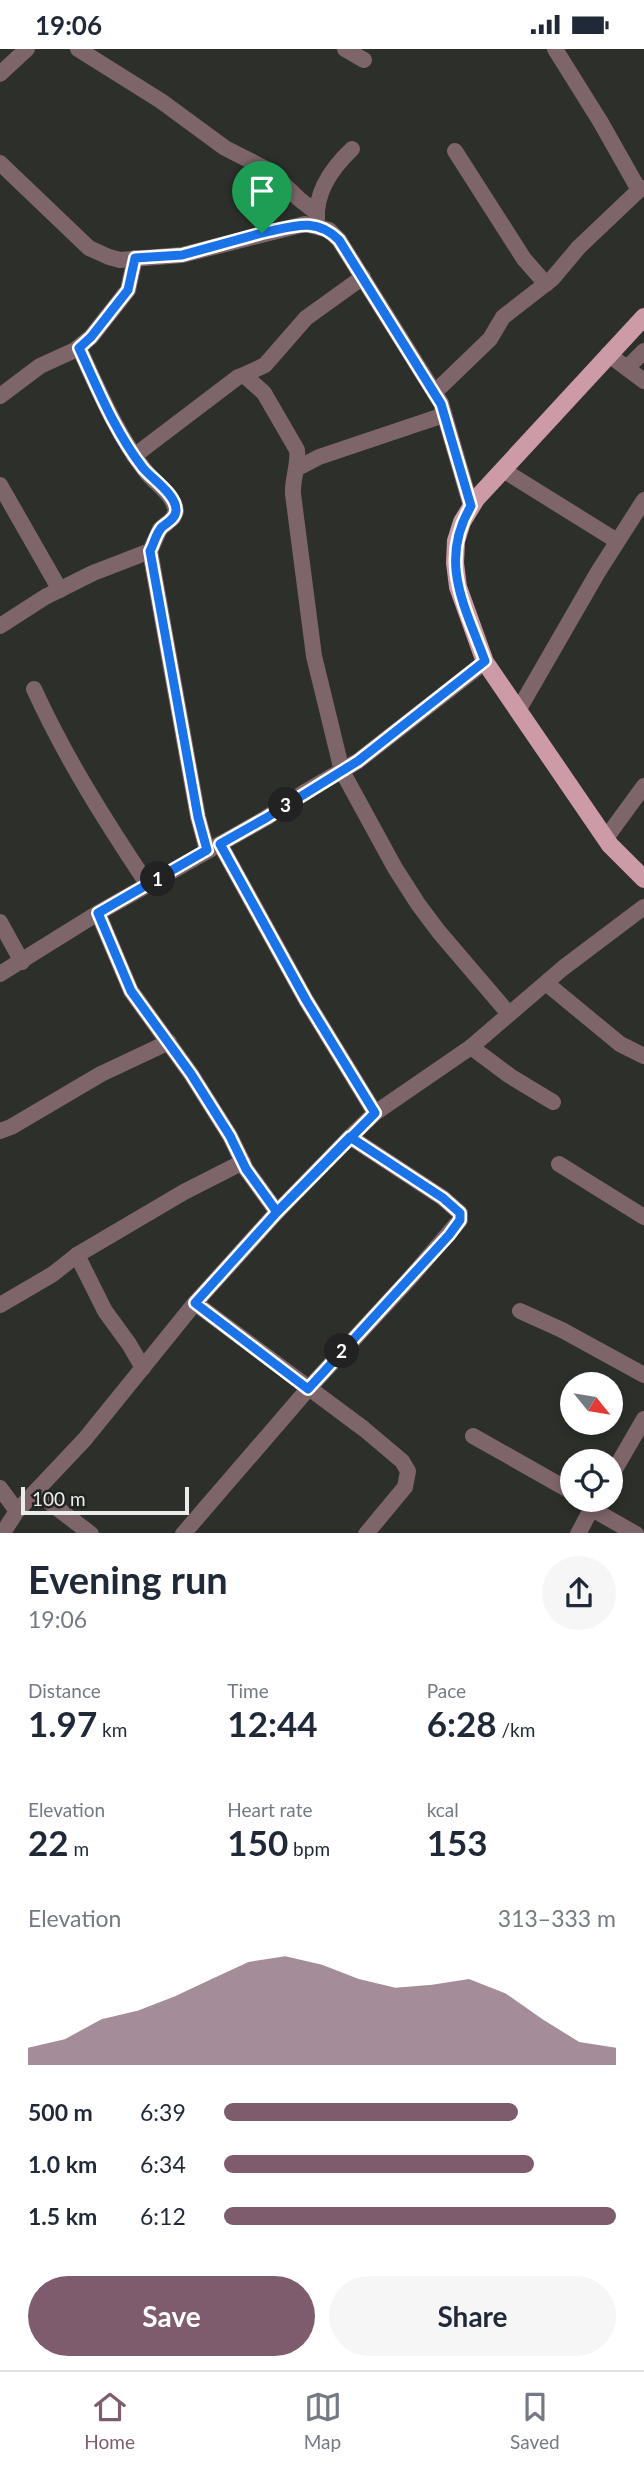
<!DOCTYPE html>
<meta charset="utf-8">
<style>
body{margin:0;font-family:Lato,sans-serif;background:#f6f6f7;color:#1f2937;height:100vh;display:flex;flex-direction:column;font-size:26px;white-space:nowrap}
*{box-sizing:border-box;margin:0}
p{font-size:23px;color:#747a83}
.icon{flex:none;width:38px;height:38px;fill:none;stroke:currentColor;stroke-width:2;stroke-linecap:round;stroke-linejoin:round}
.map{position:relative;height:1484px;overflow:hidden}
.side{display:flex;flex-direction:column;background:#fff;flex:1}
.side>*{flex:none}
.needle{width:46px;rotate:120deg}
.fabs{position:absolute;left:560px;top:1323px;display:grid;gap:14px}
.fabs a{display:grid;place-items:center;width:63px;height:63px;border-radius:50%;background:#fff;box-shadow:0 4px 10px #0003;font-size:35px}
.scale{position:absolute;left:21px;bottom:18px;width:168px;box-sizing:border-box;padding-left:7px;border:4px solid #ebedea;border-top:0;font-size:19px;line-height:24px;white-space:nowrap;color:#ebedea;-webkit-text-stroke:5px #222521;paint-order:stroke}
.pin{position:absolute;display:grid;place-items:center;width:60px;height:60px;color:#fff;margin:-72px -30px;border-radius:50% 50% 50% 0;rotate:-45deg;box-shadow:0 0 7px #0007}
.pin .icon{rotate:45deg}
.km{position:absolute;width:35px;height:35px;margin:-18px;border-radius:50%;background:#222;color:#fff;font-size:19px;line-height:35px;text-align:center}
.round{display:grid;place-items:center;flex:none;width:74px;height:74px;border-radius:37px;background:#f6f6f7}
.overview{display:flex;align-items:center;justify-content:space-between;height:119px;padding:0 28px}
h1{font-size:38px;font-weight:700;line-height:52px}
.figures{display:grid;grid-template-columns:repeat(3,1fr);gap:10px;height:119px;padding:7px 28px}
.figures div{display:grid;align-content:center}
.figures b{font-size:35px;font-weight:700}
.figures small{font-size:19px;font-weight:400}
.figures p{font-size:19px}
.chart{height:196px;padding:14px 28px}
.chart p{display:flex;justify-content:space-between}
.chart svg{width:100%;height:126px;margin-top:7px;fill:#7e5c6d;opacity:.7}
.primary-button{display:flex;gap:14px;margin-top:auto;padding:14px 28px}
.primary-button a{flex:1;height:80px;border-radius:42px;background:#7e5c6d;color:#fff;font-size:28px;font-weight:700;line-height:80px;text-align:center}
.primary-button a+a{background:#f6f6f7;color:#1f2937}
ul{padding:0 28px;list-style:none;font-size:23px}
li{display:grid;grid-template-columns:112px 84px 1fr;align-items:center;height:52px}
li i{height:18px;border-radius:9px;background:#7e5c6d}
.status{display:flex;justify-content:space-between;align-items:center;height:49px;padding:0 35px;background:#fff;direction:ltr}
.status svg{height:19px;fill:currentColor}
.menu{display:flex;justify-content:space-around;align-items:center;height:98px;border-top:2px solid #e0e1e3;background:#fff;font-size:19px;color:#747a83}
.menu a{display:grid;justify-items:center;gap:4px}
.menu .active{color:#7e5c6d}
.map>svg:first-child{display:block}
</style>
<div class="status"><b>19:06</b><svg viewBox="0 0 49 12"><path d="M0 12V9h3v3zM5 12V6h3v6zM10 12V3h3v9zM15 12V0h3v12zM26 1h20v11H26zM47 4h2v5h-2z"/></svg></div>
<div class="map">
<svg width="644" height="1485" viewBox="0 0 644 1485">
<rect width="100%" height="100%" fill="#2c2f2a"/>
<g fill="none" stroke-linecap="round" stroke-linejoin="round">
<g stroke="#7e656a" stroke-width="16">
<path d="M78,0L161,52L225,99L270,122L299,150L317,164"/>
<path d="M345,0L364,11"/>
<path d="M555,0L600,72L639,141"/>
<path d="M0,25L27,0"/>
<path d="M455,102L524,210L546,235"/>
<path d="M0,114L89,199L109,208L120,211L182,206L305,175L329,181L339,191L441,354L471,457"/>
<path d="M317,171C315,143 333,118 352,100"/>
<path d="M608,305L644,332"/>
<path d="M627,319L644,302"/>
<path d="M244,326L265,316L306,269L363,228"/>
<path d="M435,343L490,290L503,268L552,230L579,198L639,141L644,139"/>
<path d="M0,347L40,317L75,301L91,288L128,241L135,209"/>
<path d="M134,407L238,328L244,326L264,344L297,401C299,416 292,430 293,445L314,607L342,722L395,819L418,855L439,883L509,965"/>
<path d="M296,420L319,408L444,366"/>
<path d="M503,421L617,492"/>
<path d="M0,436L60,541"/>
<path d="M150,502L198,768L207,801"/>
<path d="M0,577L45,548L93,524L150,502L160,480L173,469L176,462C173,445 158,437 147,424C117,386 99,342 79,299"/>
<path d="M34,640C66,710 106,773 148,836"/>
<path d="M519,660L598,523L644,451"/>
<path d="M606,789L644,737"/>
<path d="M220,795L306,951L375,1064"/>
<path d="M98,864L131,942L191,1025L230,1087L246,1120L277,1163"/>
<path d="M0,873L22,913"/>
<path d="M0,925L98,864L266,769L305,743L358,712L485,613"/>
<path d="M546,934L620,995L644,1007"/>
<path d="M471,998L510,1027L553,1053"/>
<path d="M0,1082L11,1078L101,1025L169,993"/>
<path d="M559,1115L644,1168"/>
<path d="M77,1206L105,1262L129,1295L143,1319"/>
<path d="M195,1254L364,1380L402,1412L408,1422L405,1438L366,1485"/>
<path d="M0,1256L53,1225L77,1206L184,1143L243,1113"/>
<path d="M520,1262L562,1281L644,1326"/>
<path d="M473,1387L572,1443"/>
<path d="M611,1427L644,1370"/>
<path d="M0,1439L17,1462"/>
<path d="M36,1443L91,1485"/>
<path d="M592,1460L636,1485"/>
<path d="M2,1485L17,1462L85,1390L195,1254L277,1163L350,1088L375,1064L471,998L563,919L644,858"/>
<path d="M183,1485L308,1340L412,1227L460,1171V1164L443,1149L350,1088"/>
<path d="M578,1485L595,1453"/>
</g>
<path stroke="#cd9ba6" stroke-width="18" d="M644,268L476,450L462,473L456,492L455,514L458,538L485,613L610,796L644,830"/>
</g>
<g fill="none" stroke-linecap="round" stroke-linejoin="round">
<g stroke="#fff" stroke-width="14">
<path id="route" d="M262,184L182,206L135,209L128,241L91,288L79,299C98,340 115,383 143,419C152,430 177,446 176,462C175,470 168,473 162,478C156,484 154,495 150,502L198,768L207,801L98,864L131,942L191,1025L230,1087L246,1120L277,1163L350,1088L443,1149L460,1164V1171L449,1186L308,1340L195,1254L277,1163L375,1064L306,951L220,795L266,769L358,712L485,612C465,557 438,513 471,457L441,355L339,191C315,167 292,178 262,184"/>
</g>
<use href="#route" stroke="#1a73e8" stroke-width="9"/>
</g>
</svg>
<div class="fabs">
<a><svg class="needle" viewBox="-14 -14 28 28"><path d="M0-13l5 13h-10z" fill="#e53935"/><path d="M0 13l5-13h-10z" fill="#747a83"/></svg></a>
<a><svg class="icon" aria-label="locate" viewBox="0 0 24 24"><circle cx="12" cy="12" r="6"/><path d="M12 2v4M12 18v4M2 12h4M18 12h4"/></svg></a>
</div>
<div class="scale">100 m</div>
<div class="pin" style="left:262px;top:184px;background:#1e9e55"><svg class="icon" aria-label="arrive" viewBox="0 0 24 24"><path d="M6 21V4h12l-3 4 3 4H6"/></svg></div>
<b class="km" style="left:158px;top:830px">1</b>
<b class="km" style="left:342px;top:1302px">2</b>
<b class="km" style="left:286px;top:756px">3</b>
</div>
<section class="side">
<div class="overview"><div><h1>Evening run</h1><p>19:06</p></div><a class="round"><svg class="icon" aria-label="share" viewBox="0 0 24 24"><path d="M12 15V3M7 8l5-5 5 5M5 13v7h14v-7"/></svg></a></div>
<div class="figures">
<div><p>Distance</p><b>1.97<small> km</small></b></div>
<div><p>Time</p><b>12:44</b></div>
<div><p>Pace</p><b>6:28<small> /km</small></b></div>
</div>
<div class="figures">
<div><p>Elevation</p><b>22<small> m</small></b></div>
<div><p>Heart rate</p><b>150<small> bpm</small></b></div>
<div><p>kcal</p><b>153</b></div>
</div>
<div class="chart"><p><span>Elevation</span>313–333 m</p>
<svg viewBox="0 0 160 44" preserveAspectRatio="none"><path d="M0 44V38L10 35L20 28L30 25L40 20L50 14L60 8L70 6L80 9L90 14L100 17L110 16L120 14L130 19L140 28L150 36L160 38V44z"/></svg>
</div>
<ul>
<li><b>500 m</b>6:39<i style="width:75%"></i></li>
<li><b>1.0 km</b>6:34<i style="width:79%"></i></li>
<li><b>1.5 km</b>6:12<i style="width:100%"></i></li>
</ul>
<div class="primary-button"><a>Save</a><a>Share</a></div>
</section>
<nav class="menu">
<a class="active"><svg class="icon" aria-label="home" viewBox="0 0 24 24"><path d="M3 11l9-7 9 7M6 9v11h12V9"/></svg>Home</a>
<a><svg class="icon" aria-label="map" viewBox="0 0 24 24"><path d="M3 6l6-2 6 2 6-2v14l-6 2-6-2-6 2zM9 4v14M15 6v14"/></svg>Map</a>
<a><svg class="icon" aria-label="saved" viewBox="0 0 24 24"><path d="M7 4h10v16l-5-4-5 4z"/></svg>Saved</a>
</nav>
